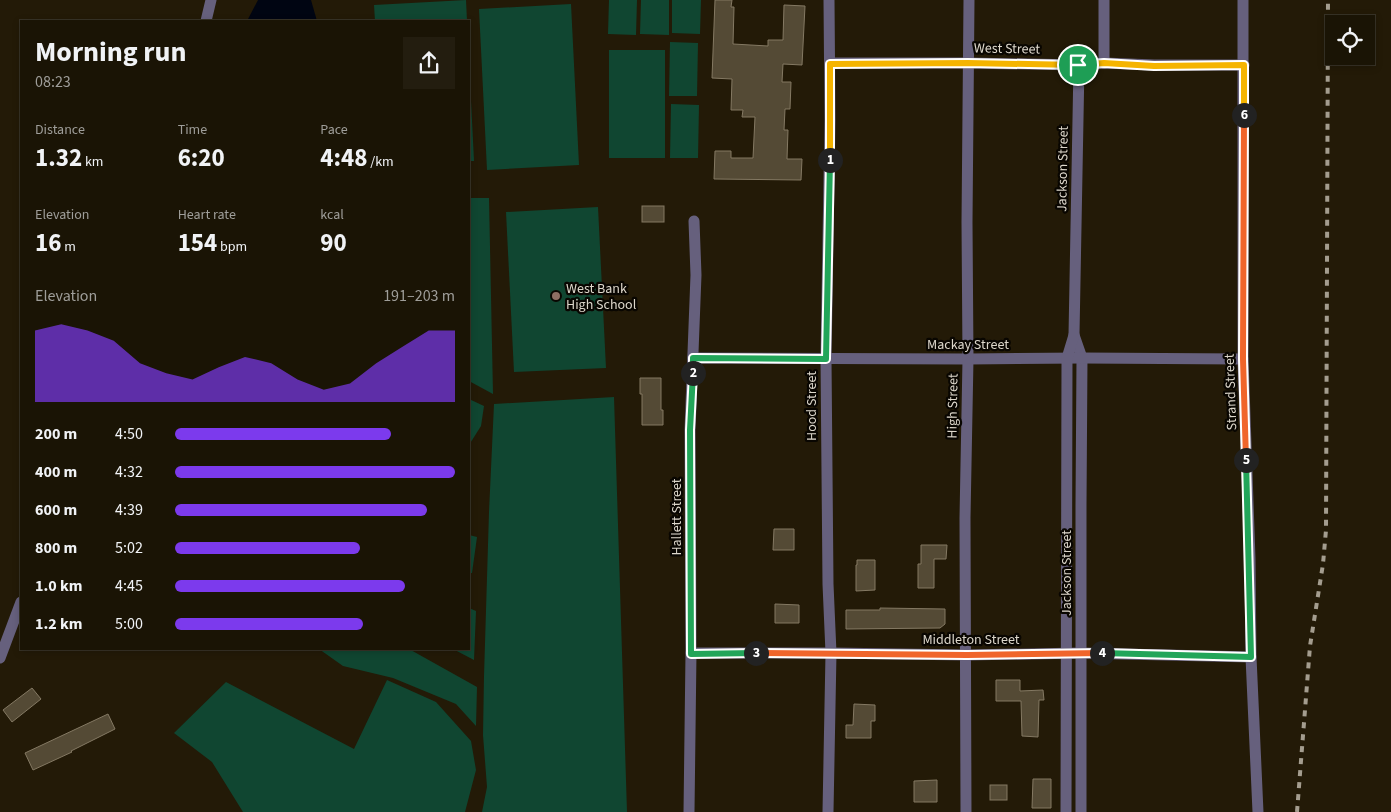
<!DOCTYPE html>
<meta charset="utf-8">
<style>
body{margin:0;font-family:"Source Sans 3",sans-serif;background:#231d0f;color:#f1f3f6;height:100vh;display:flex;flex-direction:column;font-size:19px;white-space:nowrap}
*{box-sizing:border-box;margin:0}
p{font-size:16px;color:#9f9e9a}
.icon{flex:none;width:28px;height:28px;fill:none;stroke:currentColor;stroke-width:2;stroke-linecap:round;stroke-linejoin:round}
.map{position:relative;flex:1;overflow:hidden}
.panel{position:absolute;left:20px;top:20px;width:450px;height:630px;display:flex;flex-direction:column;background:#1a1405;border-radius:0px;box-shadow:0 2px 8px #0003,0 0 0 1px #383327}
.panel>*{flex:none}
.controls{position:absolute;left:1325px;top:15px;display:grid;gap:10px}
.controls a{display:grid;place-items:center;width:50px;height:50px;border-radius:0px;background:#1a1405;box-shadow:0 2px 8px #0003,0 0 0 1px #383327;font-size:25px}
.pin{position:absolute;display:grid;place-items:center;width:42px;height:42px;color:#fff;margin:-21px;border:2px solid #fff;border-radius:50%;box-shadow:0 1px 5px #0007}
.km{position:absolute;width:25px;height:25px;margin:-12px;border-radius:50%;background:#222;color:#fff;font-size:14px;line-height:25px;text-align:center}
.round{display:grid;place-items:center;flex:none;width:52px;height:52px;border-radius:0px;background:#231d0f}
.summary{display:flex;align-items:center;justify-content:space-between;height:85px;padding:0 15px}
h1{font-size:28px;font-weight:700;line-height:38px}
.metrics{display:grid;grid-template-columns:repeat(3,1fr);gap:8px;height:85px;padding:5px 15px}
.metrics div{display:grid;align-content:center}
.metrics b{font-size:25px;font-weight:700}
.metrics small{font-size:14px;font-weight:400}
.metrics p{font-size:14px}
.chart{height:140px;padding:10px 15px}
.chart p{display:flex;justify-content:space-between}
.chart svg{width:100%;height:90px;margin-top:5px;fill:#7c3aed;opacity:.7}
ul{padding:0 15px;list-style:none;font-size:16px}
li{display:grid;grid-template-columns:80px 60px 1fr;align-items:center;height:38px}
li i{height:12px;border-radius:6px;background:#7c3aed}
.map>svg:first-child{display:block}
</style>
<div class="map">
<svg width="1391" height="812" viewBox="0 0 1391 812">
<rect width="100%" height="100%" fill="#231a07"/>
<g fill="#104631">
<path d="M466,0L467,21H375L374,5Z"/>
<path d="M609,0H637L636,35L608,34Z"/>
<path d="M641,0H669V35L640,34Z"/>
<path d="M672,0H701L700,34L672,33Z"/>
<path d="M571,4L579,165L487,170L479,9Z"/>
<path d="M670,42L698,43L697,96H669Z"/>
<rect x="609" y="50" width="56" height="108"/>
<path d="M469,60L474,161H469Z"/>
<path d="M671,104L699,105L698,158H670Z"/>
<path d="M469,198H489L493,394L469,381Z"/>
<path d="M598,207L606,368L514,372L506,212Z"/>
<path d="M614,397L627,812H482L487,787L483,735L484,676L489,512L494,404Z"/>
<path d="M469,399L484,406L481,426L469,445Z"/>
<path d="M469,535L477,537L472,573H469Z"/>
<path d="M469,608L476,611L474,660L453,649H469Z"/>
<path d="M319,649H409L477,687L476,726L456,704L393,678L343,666Z"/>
<path d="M387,680L436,702L471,741L476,770L465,812H243L212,762L174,733L226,682L354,749Z"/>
</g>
<path fill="#000512" d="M258,0H311L317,21H247Z"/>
<g fill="#544a35" stroke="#847963">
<path d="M715,0H732L731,7H734L733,44L768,46V40H783L784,5L805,6L802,65L783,64L782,82H791L790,109H785L784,130H788L787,159H802L801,180L714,179L715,151H731V158H753L755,117H742L743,110H731L732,79L712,78Z"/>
<rect x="642" y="206" width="22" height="16"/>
<path d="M640,378H661V410H663V425H642V394H640Z"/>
<path d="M774,529H794V550H773Z"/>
<path d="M921,545H947L946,559H934V588H918V564H921Z"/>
<path d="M857,560H875V590L856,591V565H857Z"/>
<path d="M775,604L799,605V623H775Z"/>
<path d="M880,608L945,609V624L940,628L846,629V610H880Z"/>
<path d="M996,680H1020V691L1043,690L1044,700H1039L1038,737L1022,736L1021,701H996Z"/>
<path d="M32,688L41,699L12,722L3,710Z"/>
<path d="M854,704L875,705V721H871V738H846V725H853Z"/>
<path d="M108,714L115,729L71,751L72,752L33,770L25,753Z"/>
<path d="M1033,779H1051V808H1032Z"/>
<path d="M937,780V802H914V781Z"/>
<rect x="990" y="785" width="17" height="15"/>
</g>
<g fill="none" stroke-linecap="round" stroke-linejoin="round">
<g stroke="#66607d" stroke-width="11">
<path d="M1243,0V359L1250,559L1251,657L1258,812"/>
<path d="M206,21L211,0"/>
<path d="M830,63H968L1079,65L1104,63L1154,65H1244"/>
<path d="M1104,63V0"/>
<path d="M1074,335L1082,358L1081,505V812"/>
<path d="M693,358L968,359L1082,358L1243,359"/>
<path d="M691,653H831L967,655L1081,653L1251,657"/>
<path d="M0,658L21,602"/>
<path d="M689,812L691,653L690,430L696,275L694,221"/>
<path d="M828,812L831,653L828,584L826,359L830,120L829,0"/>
<path d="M966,812L965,518L968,359L967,222L969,0"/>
<path d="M1066,812L1067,358L1074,335L1079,65"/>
</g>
<path stroke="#a49d8f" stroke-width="4" stroke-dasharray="6 6" stroke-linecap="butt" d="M1297,812L1310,646L1323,564L1326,530L1328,0"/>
</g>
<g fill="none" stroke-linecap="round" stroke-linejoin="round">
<g stroke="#fff" stroke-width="10">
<path id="split-1" d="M830,160V64L968,63L1078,65"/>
</g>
<g stroke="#fff" stroke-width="10">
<path id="split-2" d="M693,373V358L826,359L830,160"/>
</g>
<g stroke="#fff" stroke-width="10">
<path id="split-3" d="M693,373L690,430L691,654L756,653"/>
</g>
<g stroke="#fff" stroke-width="10">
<path id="split-4" d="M756,653L967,655L1102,653"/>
</g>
<g stroke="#fff" stroke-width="10">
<path id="split-5" d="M1102,653L1251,657L1246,460"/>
</g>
<g stroke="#fff" stroke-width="10">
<path id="split-6" d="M1244,115L1243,359L1246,460"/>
</g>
<g stroke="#fff" stroke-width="10">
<path id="split-7" d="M1078,65L1104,63L1154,66L1244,65V115"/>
</g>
<use href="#split-1" stroke="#f5b400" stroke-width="6"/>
<use href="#split-2" stroke="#22a559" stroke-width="6"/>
<use href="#split-3" stroke="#22a559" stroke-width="6"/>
<use href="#split-4" stroke="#f0652b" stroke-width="6"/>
<use href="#split-5" stroke="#22a559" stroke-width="6"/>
<use href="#split-6" stroke="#f0652b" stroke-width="6"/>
<use href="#split-7" stroke="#f5b400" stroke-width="6"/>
</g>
<circle fill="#8d6e63" stroke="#090601" stroke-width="2" cx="556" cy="296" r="5"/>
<g text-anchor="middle" stroke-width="4.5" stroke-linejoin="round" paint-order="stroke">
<g font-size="14" fill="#ddd7cb" stroke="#090601">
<text transform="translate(1007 48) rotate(1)" y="5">West Street</text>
<text transform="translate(1062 169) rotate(-89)" y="5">Jackson Street</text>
<text x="968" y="349">Mackay Street</text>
<text transform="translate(1230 392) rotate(-92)" y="5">Strand Street</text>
<text transform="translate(811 406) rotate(-90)" y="5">Hood Street</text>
<text transform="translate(952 406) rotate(-89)" y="5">High Street</text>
<text transform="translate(676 517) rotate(-90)" y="5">Hallett Street</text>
<text transform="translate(1066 573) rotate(-90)" y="5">Jackson Street</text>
<text x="971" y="644">Middleton Street</text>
</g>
<g font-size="14" fill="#ddd7cb" stroke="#090601" text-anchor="start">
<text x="566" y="293">West Bank<tspan x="566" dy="16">High School</tspan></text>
</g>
</g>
</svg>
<div class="controls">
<a><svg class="icon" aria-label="locate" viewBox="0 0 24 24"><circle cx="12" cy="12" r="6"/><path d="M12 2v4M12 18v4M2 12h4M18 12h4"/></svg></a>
</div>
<div class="pin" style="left:1078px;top:65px;background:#1e9e55"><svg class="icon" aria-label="arrive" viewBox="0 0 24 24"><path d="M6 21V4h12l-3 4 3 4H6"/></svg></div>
<b class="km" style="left:830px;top:160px">1</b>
<b class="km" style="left:693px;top:373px">2</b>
<b class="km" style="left:756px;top:653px">3</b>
<b class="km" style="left:1102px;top:653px">4</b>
<b class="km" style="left:1246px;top:460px">5</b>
<b class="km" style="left:1244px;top:115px">6</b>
<section class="panel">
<div class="summary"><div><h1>Morning run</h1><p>08:23</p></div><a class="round"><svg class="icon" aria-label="share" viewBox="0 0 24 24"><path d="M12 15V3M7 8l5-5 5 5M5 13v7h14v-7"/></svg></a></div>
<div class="metrics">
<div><p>Distance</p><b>1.32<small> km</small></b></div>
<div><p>Time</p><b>6:20</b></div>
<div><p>Pace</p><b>4:48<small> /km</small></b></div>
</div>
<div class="metrics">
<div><p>Elevation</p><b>16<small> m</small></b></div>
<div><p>Heart rate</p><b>154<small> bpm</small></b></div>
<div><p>kcal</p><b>90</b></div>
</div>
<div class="chart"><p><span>Elevation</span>191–203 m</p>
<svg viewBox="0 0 160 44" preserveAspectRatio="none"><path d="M0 44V9L10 6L20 9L30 14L40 25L50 30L60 33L70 27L80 22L90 25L100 33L110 38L120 35L130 25L140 17L150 9L160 9V44z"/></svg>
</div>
<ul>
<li><b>200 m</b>4:50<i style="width:77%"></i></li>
<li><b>400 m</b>4:32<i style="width:100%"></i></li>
<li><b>600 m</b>4:39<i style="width:90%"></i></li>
<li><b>800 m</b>5:02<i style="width:66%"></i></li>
<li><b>1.0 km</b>4:45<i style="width:82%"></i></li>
<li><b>1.2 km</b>5:00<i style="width:67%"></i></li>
</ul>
</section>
</div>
